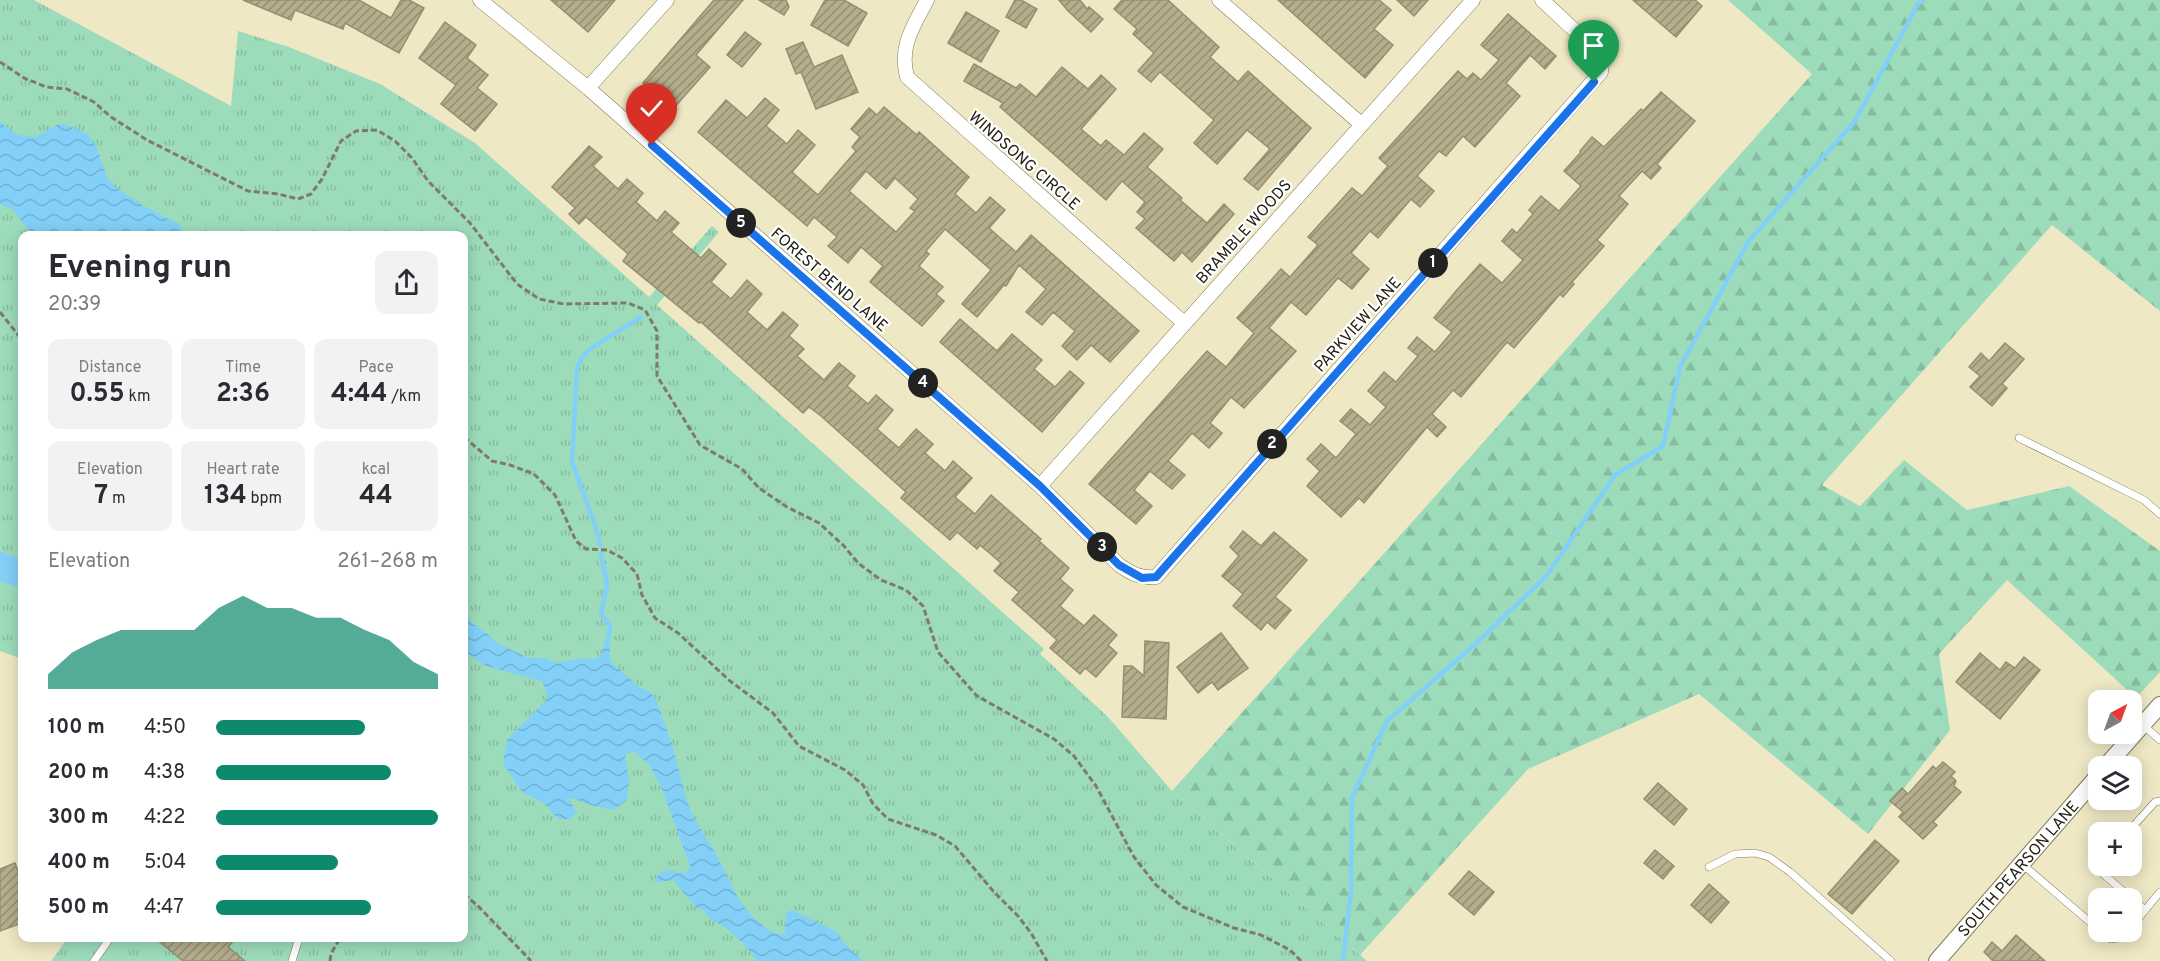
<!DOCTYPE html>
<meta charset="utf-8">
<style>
body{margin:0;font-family:Overpass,sans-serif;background:#f2f2f3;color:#2b2b33;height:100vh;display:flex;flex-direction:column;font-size:22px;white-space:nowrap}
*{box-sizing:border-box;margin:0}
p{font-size:20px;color:#7c7c81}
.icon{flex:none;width:33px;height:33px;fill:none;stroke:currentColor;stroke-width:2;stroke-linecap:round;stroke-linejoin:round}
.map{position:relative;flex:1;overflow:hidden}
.details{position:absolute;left:18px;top:231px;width:450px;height:711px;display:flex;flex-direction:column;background:#fff;border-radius:12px;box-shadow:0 3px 15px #0003}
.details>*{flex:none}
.needle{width:39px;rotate:41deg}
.controls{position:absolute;left:2088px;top:690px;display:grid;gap:12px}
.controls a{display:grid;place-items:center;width:54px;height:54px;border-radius:12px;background:#fff;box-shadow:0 3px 15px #0003;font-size:30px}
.pin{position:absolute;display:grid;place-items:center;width:51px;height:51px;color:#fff;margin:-62px -26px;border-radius:50% 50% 50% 0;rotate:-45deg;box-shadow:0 0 6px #0007}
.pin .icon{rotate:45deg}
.km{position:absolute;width:30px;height:30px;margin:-15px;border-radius:50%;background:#222;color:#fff;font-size:16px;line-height:30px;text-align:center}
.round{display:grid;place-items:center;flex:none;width:63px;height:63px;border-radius:12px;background:#f2f2f3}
.summary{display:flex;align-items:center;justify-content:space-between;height:102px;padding:0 30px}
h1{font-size:33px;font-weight:700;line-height:45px}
.stats{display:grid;grid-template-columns:repeat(3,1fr);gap:9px;height:102px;padding:6px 30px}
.stats div{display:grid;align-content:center;border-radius:12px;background:#f2f2f3;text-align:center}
.stats b{font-size:26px;font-weight:700}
.stats small{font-size:16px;font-weight:400}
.stats p{font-size:16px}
.chart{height:168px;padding:12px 30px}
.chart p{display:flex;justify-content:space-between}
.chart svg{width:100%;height:108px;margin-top:6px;fill:#0d8a6d;opacity:.7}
ul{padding:0 30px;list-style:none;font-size:20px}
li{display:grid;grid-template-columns:96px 72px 1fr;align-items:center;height:45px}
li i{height:15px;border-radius:8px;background:#0d8a6d}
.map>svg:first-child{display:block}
</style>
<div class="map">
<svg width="2160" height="961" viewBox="0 0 2160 961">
<defs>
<pattern id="grass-tufts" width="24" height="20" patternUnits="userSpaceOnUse" patternTransform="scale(1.5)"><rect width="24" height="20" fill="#9cdcbb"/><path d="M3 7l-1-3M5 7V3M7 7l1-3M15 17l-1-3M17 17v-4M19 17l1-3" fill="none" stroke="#86bca0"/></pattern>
<pattern id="forest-firs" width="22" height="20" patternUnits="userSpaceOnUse" patternTransform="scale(1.5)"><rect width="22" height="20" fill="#9cdcbb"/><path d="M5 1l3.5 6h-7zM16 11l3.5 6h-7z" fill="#86bca0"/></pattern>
<pattern id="water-waves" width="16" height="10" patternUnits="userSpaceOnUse" patternTransform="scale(1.5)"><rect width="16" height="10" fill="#82d0f7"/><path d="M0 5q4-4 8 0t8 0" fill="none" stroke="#70b2d3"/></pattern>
<pattern id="building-hatch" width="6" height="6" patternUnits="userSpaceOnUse" patternTransform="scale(1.5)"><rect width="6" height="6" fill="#b5ae8d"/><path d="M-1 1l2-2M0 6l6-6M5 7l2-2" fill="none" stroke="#938d72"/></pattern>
</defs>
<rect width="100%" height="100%" fill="#efe8c5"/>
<path fill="url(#grass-tufts)" d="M0,0H34L231,106L238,31L289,47L380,84L475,143L649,297L712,226L719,232L657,305L1044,649L1040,654L1108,717L1172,791L1367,961H51L68,938H464V236H22V659L0,651Z"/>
<path fill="url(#forest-firs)" d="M1728,0H2160V311L2052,225L1822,485L1860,506L1904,460L1967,510L2069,486L2160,551V672L2136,698L2007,580L1939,654L1950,730L1868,834L1699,694L1528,769L1360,955L1172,791L1812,74Z"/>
<g fill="url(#water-waves)">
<path d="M0,122L18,135L35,137L59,124L70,126L88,134L96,146L107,177L115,187L144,206L179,224L187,235H32L13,210L0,204Z"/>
<path d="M464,611L473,624L483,630L497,643L528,658H545L558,663L578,659H597L602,653L605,640C613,646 609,653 610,661L640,688L650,692L656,699L672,744L687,801L693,816L716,854L739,900L753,917L768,930L780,935L785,933L786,913L792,910L837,932L842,941L863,961H757L744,944L726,928L709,918L704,910L697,908L673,880L657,882L654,880L663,870L687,873L690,866L660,784L650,766L634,751L625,755L629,780L627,800L613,810L594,806L571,798L568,799L577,812L570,819H558L544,803L523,793L503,764L507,740L548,698L542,681L486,666L464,651Z"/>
</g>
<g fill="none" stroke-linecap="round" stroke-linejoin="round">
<g stroke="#82d0f7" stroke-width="4.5">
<path d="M600,545L596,528L572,462L577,368L584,355L593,347L641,317"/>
<path d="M601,554L607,584L601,614L610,626L607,646"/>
<path d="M1343,961L1351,890L1352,798L1387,721L1481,639L1547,575L1615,475L1663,446L1680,367L1748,242L1855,121L1918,4L1923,0"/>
</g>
<path stroke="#82d0f7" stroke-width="28" d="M0,566L22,574"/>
</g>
<g fill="url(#building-hatch)" stroke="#968f6f" stroke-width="1.5" fill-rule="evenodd">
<path d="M243,0H359L391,18L401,0H409L424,8L399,53L345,23L343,29L295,10L291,20Z"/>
<path d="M551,0H615L588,32Z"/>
<path d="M714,0H743L696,55L710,67L673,109L643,83Z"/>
<path d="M759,0H786L789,7L784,15Z"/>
<path d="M825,0H844L867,13L848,46L811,25Z"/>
<path d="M1015,0H1021L1037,9L1026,28L1006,17Z"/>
<path d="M1059,0H1080L1087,9L1089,7L1103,19L1091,32L1068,11Z"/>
<path d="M1122,0H1168L1219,47L1210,57L1238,82L1248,71L1311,128L1258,190L1244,179L1270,149L1247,130L1217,164L1194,143L1214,120L1160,72L1151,82L1138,71L1154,53L1133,34L1137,29L1114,9Z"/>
<path d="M1278,0H1379L1391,10L1374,29L1393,45L1365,78Z"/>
<path d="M1397,0H1428L1414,16Z"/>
<path d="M1633,0H1695L1702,6L1676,37Z"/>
<path d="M966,12L999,31L981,62L948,43Z"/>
<path d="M1508,14L1556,56L1545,69L1530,55L1506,83L1520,96L1475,147L1463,136L1446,156L1439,151L1417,176L1434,191L1420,207L1411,199L1378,238L1370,231L1351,253L1369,269L1352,289L1338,278L1306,315L1291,302L1269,328L1296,351L1244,408L1231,397L1210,423L1222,433L1209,448L1192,433L1168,461L1185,475L1172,489L1150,471L1134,490L1152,506L1136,524L1089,484L1207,351L1226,367L1254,333L1237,318L1281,269L1290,277L1318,245L1308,237L1352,188L1362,196L1388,166L1379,158L1458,71L1467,79L1473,73L1481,80L1499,60L1481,45Z"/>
<path d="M445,22L476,45L467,58L488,75L477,88L497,104L475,131L441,104L456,85L419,58Z"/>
<path d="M745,32L761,44L742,67L727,55Z"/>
<path d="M803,42L814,67L842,55L858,92L816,109L801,72L796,74L786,49Z"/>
<path d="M974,64L1016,88L1020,84L1036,97L1062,67L1088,89L1101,75L1116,89L1081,129L1101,146L1106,140L1124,155L1144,133L1163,149L1147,167L1182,198L1180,200L1207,223L1224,204L1234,214L1192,262L1182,252L1174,261L1136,228L1145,219L1137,212L1145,202L1122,181L1106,200L1000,107L1003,103L964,81Z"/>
<path d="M1661,92L1695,121L1657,164L1661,168L1651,179L1642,171L1619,196L1628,204L1597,240L1604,246L1572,282L1574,284L1563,297L1560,294L1514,348L1507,342L1461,397L1453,390L1432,414L1446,427L1437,437L1427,427L1364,503L1359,498L1341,517L1307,486L1320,471L1307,459L1321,444L1336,458L1356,434L1340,421L1351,409L1370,425L1386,407L1368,391L1384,372L1396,382L1418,356L1408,348L1417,337L1435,352L1452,332L1434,318L1456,291L1480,264L1502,283L1523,260L1502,241L1512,229L1517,233L1533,214L1529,210L1541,196L1559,211L1581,186L1564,171L1581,152L1580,151L1592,137L1604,147L1641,109L1643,111Z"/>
<path d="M765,98L779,110L766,126L787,144L798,130L815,145L792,172L818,195L856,151L852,147L860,137L851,129L869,108L877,115L884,107L917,135L919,132L969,177L955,194L976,213L990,197L1005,210L989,228L1016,252L1031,235L1139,331L1110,362L1091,345L1077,360L1062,346L1075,331L1053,312L1042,325L1026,312L1046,289L1019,265L1006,286L1004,285L977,317L962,304L991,270L945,229L926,251L929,254L919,266L943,287L936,294L944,301L922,326L870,282L883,266L861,247L848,263L828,246L837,237L814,217L807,226L698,132L726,100L747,118ZM866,171L886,189L895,178L918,199L910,208L915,211L896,232L849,191Z"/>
<path d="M589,146L602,157L593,166L618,189L627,179L643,193L636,202L657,221L665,211L679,223L671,232L701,258L709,249L726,264L711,282L731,299L747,280L762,294L747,312L767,330L783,312L798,325L789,336L804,349L797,356L824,380L839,363L855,376L847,386L868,404L876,395L893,410L877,429L899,448L916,429L933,444L925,453L945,471L953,461L972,478L955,497L975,514L991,495L1041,539L1039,541L1069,568L1060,579L1073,590L1060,606L1084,626L1094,615L1117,635L1108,645L1117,653L1096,677L1085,668L1080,674L1050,648L1057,640L1012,600L1019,592L994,571L1001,563L980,545L977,549L957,532L950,540L901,498L906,492L821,416L809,407L803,413L701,322L699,323L623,261L628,254L586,217L579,224L569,214L575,208L552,187Z"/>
<path d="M960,319L997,351L1012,334L1042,360L1034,369L1055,387L1070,371L1084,383L1042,432L940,342Z"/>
<path d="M2005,343L2024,359L2002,384L2007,388L1992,406L1970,387L1980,376L1969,367L1981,353L1989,361Z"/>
<path d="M1243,531L1261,546L1274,532L1307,560L1275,597L1291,610L1275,629L1267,622L1261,630L1233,606L1243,594L1222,576L1239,556L1230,547Z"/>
<path d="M1221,633L1248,668L1218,690L1212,682L1198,693L1177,667Z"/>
<path d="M1145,641L1169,643L1166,719L1122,717L1124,666H1132L1144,676Z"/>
<path d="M1980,653L2000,670L2006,662L2015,668L2024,657L2040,670L2000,719L1956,682Z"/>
<path d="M1943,762L1955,772L1951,776L1956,781L1954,786L1961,792L1933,822L1937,825L1923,839L1899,817L1903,812L1890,801L1902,788L1908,794L1933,766L1936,769Z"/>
<path d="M1658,783L1687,809L1674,825L1644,799Z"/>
<path d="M1875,840L1899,861L1852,914L1828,894Z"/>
<path d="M1655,850L1674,866L1663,879L1644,863Z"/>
<path d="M15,863L22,881V923L0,931V869Z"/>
<path d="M1469,871L1494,892L1474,915L1449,894Z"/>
<path d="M1709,884L1729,902L1711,923L1691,905Z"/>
<path d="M2016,935L2045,961H1993L1984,952L1992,942L2002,951Z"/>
<path d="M155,938H236L228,947L245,961H183Z"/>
</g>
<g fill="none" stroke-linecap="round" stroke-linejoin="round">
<g stroke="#817a5b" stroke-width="8">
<g id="service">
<path d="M2019,438L2144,500L2160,514"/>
<path d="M2144,726L2160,740"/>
<path d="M2128,832L2155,802L2160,801"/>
<path d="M2022,864L2098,929"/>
<path d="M2101,866L2102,873L2145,910"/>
<path d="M1709,867L1735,854L1755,853L1769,857L1790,872L1891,961"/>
<path d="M2132,926L2160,892"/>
<path d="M2102,932L2111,939L2123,937L2127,932"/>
<path d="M94,961L110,938"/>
<path d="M292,961L299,938"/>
</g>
</g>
<g stroke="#817a5b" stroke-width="15">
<g id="minor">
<path d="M480,0L588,88L1040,486L1119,565C1132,574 1140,578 1156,577L1601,72L1602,63L1599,53L1542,0"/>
<path d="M927,0C913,27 899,46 907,77L1184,323"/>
<path d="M1219,0L1361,124"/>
<path d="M588,88L667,0"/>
<path d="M1040,486L1473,0"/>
</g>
</g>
<g stroke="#817a5b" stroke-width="18">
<g id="tertiary">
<path d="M2106,766L2160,705"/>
<path id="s1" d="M1937,961L2098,776"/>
</g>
</g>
<g stroke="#7f7b64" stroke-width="3" stroke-dasharray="6 3" stroke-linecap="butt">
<path d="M0,62L24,78L46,87L67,89L94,102L111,117L147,140L248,191L278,194L298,199L311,194L322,179L341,141L356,131L377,130L395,141L412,158L428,181L470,223L517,284L539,299L564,304L628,303L645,310L657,331V376L700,445L742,469L759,488L787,507L819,523L844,546L858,563L881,580L906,590L923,606L938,652L977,696L1054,739L1074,756L1096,786L1134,857L1156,885L1183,907L1234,928L1261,935L1290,950L1301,961"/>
<path d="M0,312L19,336L22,349"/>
<path d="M464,437L492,461L510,465L534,474L555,495L576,541L586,549L607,550L622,558L637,574L642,595L655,618L678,633L730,681L773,713L799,746L845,770L863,785L873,804L888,819L936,835L955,846L994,892L1018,916L1031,933L1047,961"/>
<path d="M464,894L479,907L531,961"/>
<path d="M330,961L331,954L340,938"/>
</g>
<use href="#service" stroke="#fff" stroke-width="7"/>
<use href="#minor" stroke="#fff" stroke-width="14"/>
<use href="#tertiary" stroke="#fff" stroke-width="16"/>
</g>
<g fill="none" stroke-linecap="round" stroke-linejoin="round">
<g stroke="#fff" stroke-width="12">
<path id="route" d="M652,145L1040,486L1119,565L1142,578L1156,577L1594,82"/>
</g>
<use href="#route" stroke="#1a73e8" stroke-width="8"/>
</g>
<g text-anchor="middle" stroke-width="4.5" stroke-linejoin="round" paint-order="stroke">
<g font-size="16" fill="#232114" stroke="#fff">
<text transform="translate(1025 160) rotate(41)" y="6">WINDSONG CIRCLE</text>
<text transform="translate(1243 231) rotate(-48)" y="6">BRAMBLE WOODS</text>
<text transform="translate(830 279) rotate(41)" y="6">FOREST BEND LANE</text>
<text transform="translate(1357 324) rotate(-48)" y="6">PARKVIEW LANE</text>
<text dy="6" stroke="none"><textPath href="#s1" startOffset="123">SOUTH PEARSON LANE</textPath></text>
</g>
</g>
</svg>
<div class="controls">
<a><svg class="needle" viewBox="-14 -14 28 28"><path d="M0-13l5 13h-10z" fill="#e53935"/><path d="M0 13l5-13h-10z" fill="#7c7c81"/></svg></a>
<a><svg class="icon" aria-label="layers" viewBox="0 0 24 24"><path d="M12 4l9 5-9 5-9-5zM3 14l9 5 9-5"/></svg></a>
<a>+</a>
<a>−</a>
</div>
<div class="pin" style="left:1594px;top:82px;background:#1e9e55"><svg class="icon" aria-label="arrive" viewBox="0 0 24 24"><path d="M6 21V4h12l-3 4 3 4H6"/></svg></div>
<div class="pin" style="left:652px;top:145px;background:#d93025"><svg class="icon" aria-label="check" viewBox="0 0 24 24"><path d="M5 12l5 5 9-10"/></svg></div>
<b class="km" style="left:1433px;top:263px">1</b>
<b class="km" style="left:1272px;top:444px">2</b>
<b class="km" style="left:1102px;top:547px">3</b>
<b class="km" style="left:923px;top:383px">4</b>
<b class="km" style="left:741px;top:223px">5</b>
<section class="details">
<div class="summary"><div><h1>Evening run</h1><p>20:39</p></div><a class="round"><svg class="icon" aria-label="share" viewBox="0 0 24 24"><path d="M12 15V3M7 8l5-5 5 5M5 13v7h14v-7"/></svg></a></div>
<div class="stats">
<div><p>Distance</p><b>0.55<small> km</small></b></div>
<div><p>Time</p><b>2:36</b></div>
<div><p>Pace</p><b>4:44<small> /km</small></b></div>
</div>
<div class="stats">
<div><p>Elevation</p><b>7<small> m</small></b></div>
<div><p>Heart rate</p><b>134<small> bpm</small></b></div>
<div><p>kcal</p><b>44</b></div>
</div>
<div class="chart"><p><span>Elevation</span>261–268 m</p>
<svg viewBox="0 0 160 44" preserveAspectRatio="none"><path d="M0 44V38L10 29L20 24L30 20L40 20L50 20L60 20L70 11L80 6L90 11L100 11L110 15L120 15L130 20L140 24L150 33L160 38V44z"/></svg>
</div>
<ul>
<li><b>100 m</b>4:50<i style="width:67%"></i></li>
<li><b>200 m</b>4:38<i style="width:79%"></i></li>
<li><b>300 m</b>4:22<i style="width:100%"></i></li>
<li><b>400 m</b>5:04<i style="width:55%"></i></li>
<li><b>500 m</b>4:47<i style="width:70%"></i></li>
</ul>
</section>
</div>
